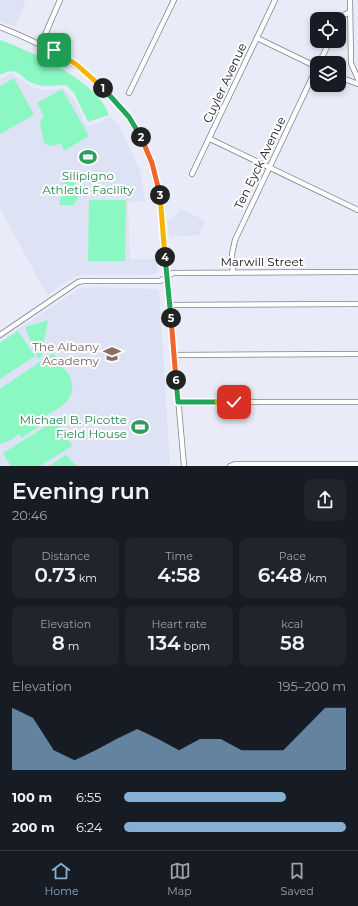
<!DOCTYPE html>
<meta charset="utf-8">
<style>
body{margin:0;font-family:Montserrat,sans-serif;background:#20242c;color:#f1f3f6;height:100vh;display:flex;flex-direction:column;font-size:15px;white-space:nowrap}
*{box-sizing:border-box;margin:0}
p{font-size:13px;color:#9ea1a6}
.icon{flex:none;width:22px;height:22px;fill:none;stroke:currentColor;stroke-width:2;stroke-linecap:round;stroke-linejoin:round}
.map{position:relative;height:466px;overflow:hidden}
.panel{display:flex;flex-direction:column;background:#171b24;flex:1}
.panel>*{flex:none}
.fabs{position:absolute;left:310px;top:12px;display:grid;gap:8px}
.fabs a{display:grid;place-items:center;width:36px;height:36px;border-radius:8px;background:#171b24;box-shadow:0 2px 6px #0003;font-size:20px}
.pin{position:absolute;display:grid;place-items:center;width:34px;height:34px;color:#fff;margin:-17px;border-radius:8px;box-shadow:0 2px 6px #0006}
.km{position:absolute;width:20px;height:20px;margin:-10px;border-radius:50%;background:#222;color:#fff;font-size:11px;line-height:20px;text-align:center}
.round{display:grid;place-items:center;flex:none;width:42px;height:42px;border-radius:8px;background:#20242c}
.head{display:flex;align-items:center;justify-content:space-between;height:68px;padding:0 12px}
h1{font-size:22px;font-weight:600;line-height:30px}
.figures{display:grid;grid-template-columns:repeat(3,1fr);gap:6px;height:68px;padding:4px 12px}
.figures div{display:grid;align-content:center;border-radius:8px;background:#20242c;text-align:center}
.figures b{font-size:20px;font-weight:600}
.figures small{font-size:11px;font-weight:400}
.figures p{font-size:11px}
.chart{height:112px;padding:8px 12px}
.chart p{display:flex;justify-content:space-between}
.chart svg{width:100%;height:72px;margin-top:4px;fill:#85afd3;opacity:.7}
ul{padding:0 12px;list-style:none;font-size:13px}
li{display:grid;grid-template-columns:64px 48px 1fr;align-items:center;height:30px}
li i{height:10px;border-radius:5px;background:#85afd3}
.menu{display:flex;justify-content:space-around;align-items:center;height:56px;border-top:1px solid #363941;background:#171b24;font-size:11px;color:#9ea1a6}
.menu a{display:grid;justify-items:center;gap:2px}
.menu .selected{color:#85afd3}
.map>svg:first-child{display:block}
</style>
<div class="map">
<svg width="358" height="466" viewBox="0 0 358 466">
<rect width="100%" height="100%" fill="#e9ecf8"/>
<g fill="#dee2f5">
<path d="M0,0H26L15,27L0,21Z"/>
<path d="M12,73L33,88L46,90L63,88L75,101L87,127L111,117L120,127L141,173L145,201L128,202L130,259H157L158,273L155,274L81,275L72,278L47,295L0,208V79Z"/>
<path d="M181,209L206,221L199,235L169,237L168,222Z"/>
<path d="M96,287L159,289L170,466H0V341L80,288Z"/>
</g>
<g fill="#8bf8c3">
<path d="M0,40C31,51 99,82 109,115L88,122L74,93L66,85C57,85 46,87 38,85C19,81 21,64 0,75Z"/>
<path d="M14,78L34,115L0,134V86Z"/>
<path d="M62,89L89,136L64,151L61,144L49,146L44,143L40,124L42,118L44,116L37,103Z"/>
<path d="M69,180L78,185V199L73,205H59L61,196L58,189L63,186L61,182L63,183Z"/>
<path d="M89,200H126L125,261H88Z"/>
<path d="M48,320L41,357L38,359L25,327Z"/>
<path d="M18,331L35,356L0,379V343Z"/>
<path d="M53,353L56,357L50,361C66,365 80,384 68,400C62,407 51,413 42,418L45,422L22,438L19,434L11,440L0,444V389Z"/>
<path d="M56,420L72,446L40,466H11L3,453Z"/>
<path d="M66,455L77,466H49Z"/>
</g>
<g fill="none" stroke-linecap="round" stroke-linejoin="round">
<g stroke="#7f818c" stroke-width="6">
<g id="minor">
<path d="M350,0L351,63L358,79"/>
<path d="M339,22L344,15L350,12"/>
<path d="M0,27C85,61 136,99 160,191L184,466"/>
<path d="M257,38L317,67"/>
<path d="M41,44L60,0"/>
<path d="M319,63L330,41"/>
<path d="M339,77L358,84"/>
<path d="M129,93L174,0"/>
<path d="M210,139L358,210"/>
<path d="M192,174L275,0"/>
<path d="M233,271L232,254L235,240L317,67"/>
<path d="M170,305L358,304"/>
<path d="M0,335L78,282L83,281H160L173,273L358,272"/>
<path d="M174,355L358,354"/>
<path d="M178,402H358"/>
<path d="M230,466L235,464H358"/>
</g>
</g>
<use href="#minor" stroke="#fff" stroke-width="4.5"/>
</g>
<g fill="none" stroke-linecap="round" stroke-linejoin="round">
<g stroke="#fff" stroke-width="8">
<path id="split-1" d="M54,50L77,65L103,88"/>
</g>
<g stroke="#fff" stroke-width="8">
<path id="split-2" d="M103,88L129,117L141,137"/>
</g>
<g stroke="#fff" stroke-width="8">
<path id="split-3" d="M141,137L152,163L160,195"/>
</g>
<g stroke="#fff" stroke-width="8">
<path id="split-4" d="M160,195L165,257"/>
</g>
<g stroke="#fff" stroke-width="8">
<path id="split-5" d="M165,257L171,318"/>
</g>
<g stroke="#fff" stroke-width="8">
<path id="split-6" d="M171,318L176,380"/>
</g>
<g stroke="#fff" stroke-width="8">
<path id="split-7" d="M176,380L178,402H217"/>
</g>
<g stroke="#fff" stroke-width="8">
<path id="split-8" d="M217,402H234"/>
</g>
<use href="#split-1" stroke="#f5b400" stroke-width="5"/>
<use href="#split-2" stroke="#22a559" stroke-width="5"/>
<use href="#split-3" stroke="#f0652b" stroke-width="5"/>
<use href="#split-4" stroke="#f5b400" stroke-width="5"/>
<use href="#split-5" stroke="#22a559" stroke-width="5"/>
<use href="#split-6" stroke="#f0652b" stroke-width="5"/>
<use href="#split-7" stroke="#22a559" stroke-width="5"/>
<use href="#split-8" stroke="#f5b400" stroke-width="5"/>
</g>
<defs>
<g id="stadium-bare" transform="scale(1.38)"><path d="M0-5a6.5 5 0 1 0 0 10a6.5 5 0 1 0 0-10ZM-3.5-1.8h7v3.6h-7Z" fill="#2e9e5b" stroke="#fff" stroke-width="2.5" paint-order="stroke"/></g>
<g id="school-bare" transform="scale(1.38)"><path d="M0-5L7-2L0 1L-7-2ZM-4 1L0 2.5L4 1V4Q0 6-4 4Z" fill="#8d6e63" stroke="#fff" stroke-width="2.5" paint-order="stroke"/></g>
</defs>
<g fill-rule="evenodd">
<use href="#stadium-bare" x="88" y="157"/>
<use href="#school-bare" x="112" y="354"/>
<use href="#stadium-bare" x="140" y="427"/>
</g>
<g text-anchor="middle" stroke-width="4" stroke-linejoin="round" paint-order="stroke">
<g font-size="12" fill="#131418" stroke="#fff">
<text transform="translate(225 83) rotate(-65)" y="4">Cuyler Avenue</text>
<text transform="translate(260 163) rotate(-64)" y="4">Ten Eyck Avenue</text>
<text x="262" y="266">Marwill Street</text>
</g>
<g font-size="12" fill="#27864d" stroke="#fff">
<text x="88" y="180">Silipigno<tspan x="88" dy="14">Athletic Facility</tspan></text>
<text x="127" y="424" text-anchor="end">Michael B. Picotte<tspan x="127" dy="14">Field House</tspan></text>
</g>
<g font-size="12" fill="#785e54" stroke="#fff" text-anchor="end">
<text x="99" y="351">The Albany<tspan x="99" dy="14">Academy</tspan></text>
</g>
</g>
</svg>
<div class="fabs">
<a><svg class="icon" aria-label="locate" viewBox="0 0 24 24"><circle cx="12" cy="12" r="6"/><path d="M12 2v4M12 18v4M2 12h4M18 12h4"/></svg></a>
<a><svg class="icon" aria-label="layers" viewBox="0 0 24 24"><path d="M12 4l9 5-9 5-9-5zM3 14l9 5 9-5"/></svg></a>
</div>
<div class="pin" style="left:54px;top:50px;background:#1e9e55"><svg class="icon" aria-label="arrive" viewBox="0 0 24 24"><path d="M6 21V4h12l-3 4 3 4H6"/></svg></div>
<div class="pin" style="left:234px;top:402px;background:#d93025"><svg class="icon" aria-label="check" viewBox="0 0 24 24"><path d="M5 12l5 5 9-10"/></svg></div>
<b class="km" style="left:103px;top:88px">1</b>
<b class="km" style="left:141px;top:137px">2</b>
<b class="km" style="left:160px;top:195px">3</b>
<b class="km" style="left:165px;top:257px">4</b>
<b class="km" style="left:171px;top:318px">5</b>
<b class="km" style="left:176px;top:380px">6</b>
</div>
<section class="panel">
<div class="head"><div><h1>Evening run</h1><p>20:46</p></div><a class="round"><svg class="icon" aria-label="share" viewBox="0 0 24 24"><path d="M12 15V3M7 8l5-5 5 5M5 13v7h14v-7"/></svg></a></div>
<div class="figures">
<div><p>Distance</p><b>0.73<small> km</small></b></div>
<div><p>Time</p><b>4:58</b></div>
<div><p>Pace</p><b>6:48<small> /km</small></b></div>
</div>
<div class="figures">
<div><p>Elevation</p><b>8<small> m</small></b></div>
<div><p>Heart rate</p><b>134<small> bpm</small></b></div>
<div><p>kcal</p><b>58</b></div>
</div>
<div class="chart"><p><span>Elevation</span>195–200 m</p>
<svg viewBox="0 0 160 44" preserveAspectRatio="none"><path d="M0 44V6L10 12L20 32L30 38L40 32L50 25L60 19L70 25L80 32L90 25L100 25L110 32L120 32L130 32L140 19L150 6L160 6V44z"/></svg>
</div>
<ul>
<li><b>100 m</b>6:55<i style="width:73%"></i></li>
<li><b>200 m</b>6:24<i style="width:100%"></i></li>
</ul>
</section>
<nav class="menu">
<a class="selected"><svg class="icon" aria-label="home" viewBox="0 0 24 24"><path d="M3 11l9-7 9 7M6 9v11h12V9"/></svg>Home</a>
<a><svg class="icon" aria-label="map" viewBox="0 0 24 24"><path d="M3 6l6-2 6 2 6-2v14l-6 2-6-2-6 2zM9 4v14M15 6v14"/></svg>Map</a>
<a><svg class="icon" aria-label="saved" viewBox="0 0 24 24"><path d="M7 4h10v16l-5-4-5 4z"/></svg>Saved</a>
</nav>
